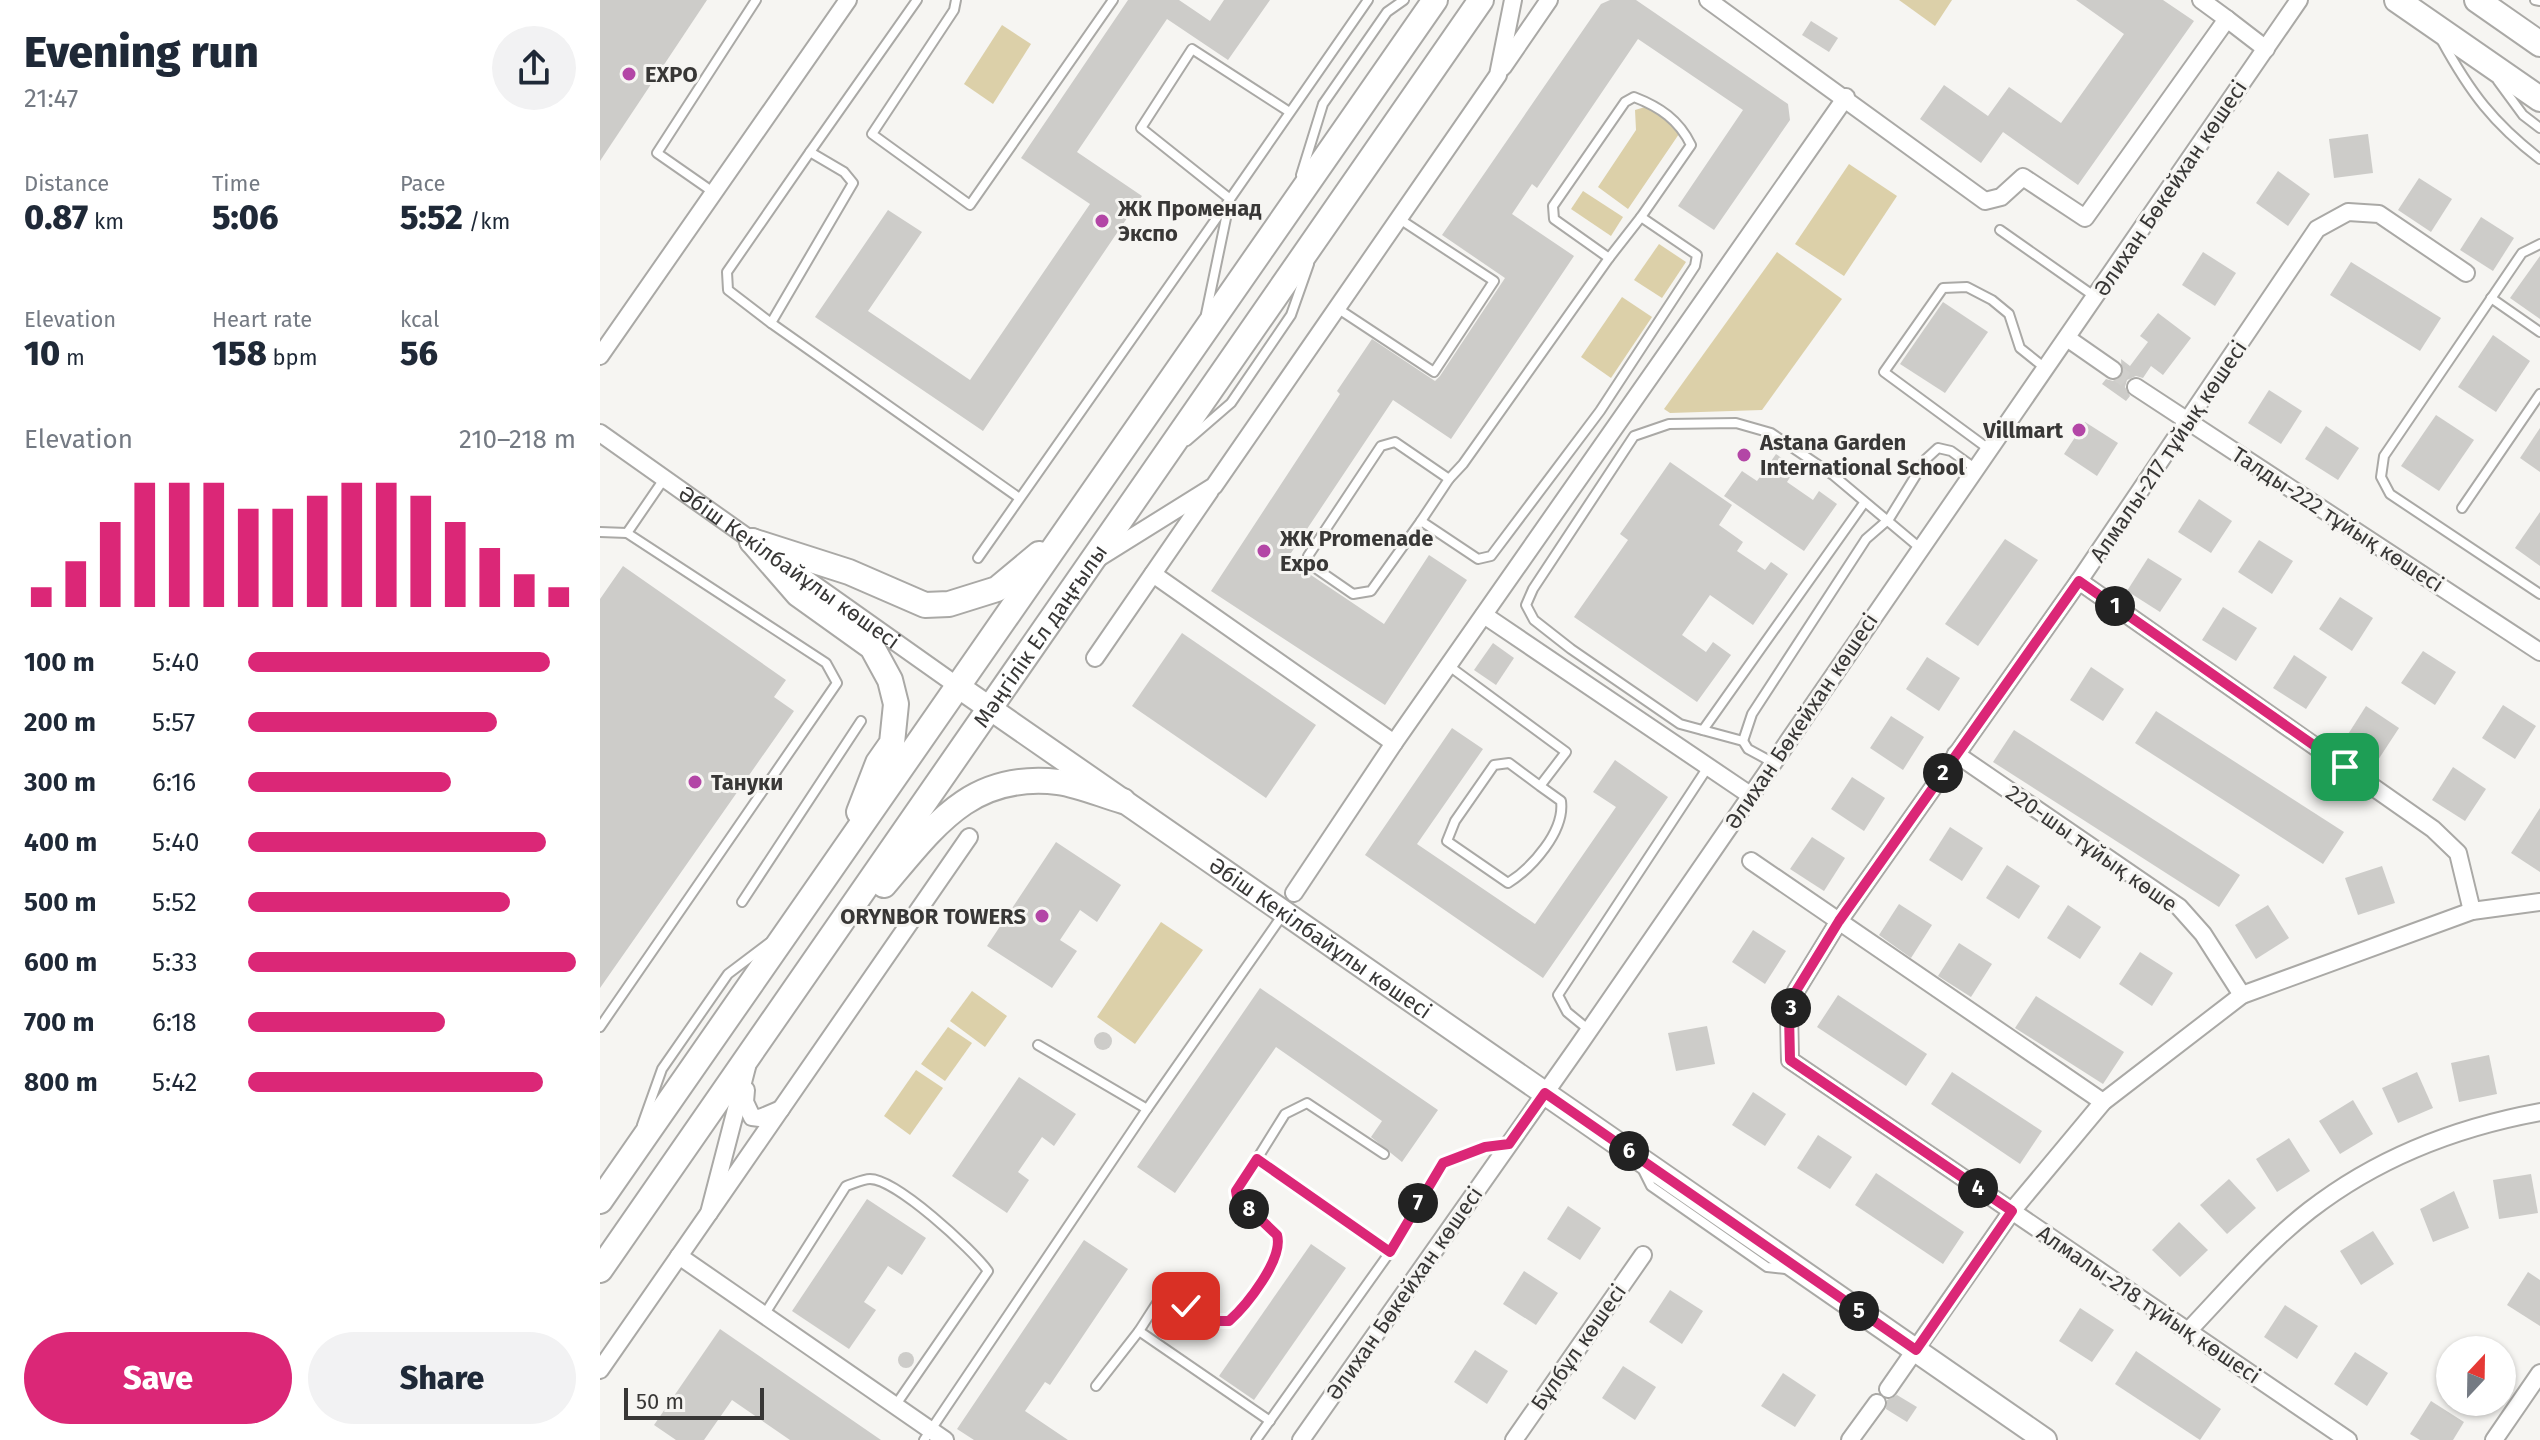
<!DOCTYPE html>
<meta charset="utf-8">
<style>
body{margin:0;font-family:"Fira Sans",sans-serif;background:#f2f2f3;color:#1f2937;height:100vh;display:flex;flex-direction:column;font-size:30px;white-space:nowrap}
*{box-sizing:border-box;margin:0}
p{font-size:26px;color:#747a83}
.icon{flex:none;width:44px;height:44px;fill:none;stroke:currentColor;stroke-width:2;stroke-linecap:round;stroke-linejoin:round}
.map{position:relative;flex:1;overflow:hidden}
.details{display:flex;flex-direction:column;background:#fff;width:600px}
.details>*{flex:none}
.needle{width:52px;rotate:22deg}
.buttons{position:absolute;left:1836px;top:1336px;display:grid;gap:16px}
.buttons a{display:grid;place-items:center;width:80px;height:80px;border-radius:50%;background:#fff;box-shadow:0 2px 6px #0004;font-size:40px}
.scale{position:absolute;left:24px;bottom:20px;width:140px;box-sizing:border-box;padding-left:8px;border:4px solid #383736;border-top:0;font-size:22px;line-height:28px;white-space:nowrap;color:#383736;-webkit-text-stroke:6px #f6f5f2;paint-order:stroke}
.pin{position:absolute;display:grid;place-items:center;width:68px;height:68px;color:#fff;margin:-34px;border-radius:16px;box-shadow:0 4px 12px #0006}
.km{position:absolute;width:40px;height:40px;margin:-20px;border-radius:50%;background:#222;color:#fff;font-size:22px;line-height:40px;text-align:center}
.round{display:grid;place-items:center;flex:none;width:84px;height:84px;border-radius:42px;background:#f2f2f3}
.summary{display:flex;align-items:center;justify-content:space-between;height:136px;padding:0 24px}
h1{font-size:44px;font-weight:800;line-height:60px}
.stats{display:grid;grid-template-columns:repeat(3,1fr);gap:12px;height:136px;padding:8px 24px}
.stats div{display:grid;align-content:center}
.stats b{font-size:34px;font-weight:800}
.stats small{font-size:22px;font-weight:400}
.stats p{font-size:22px}
.chart{height:224px;padding:16px 24px}
.chart p{display:flex;justify-content:space-between}
.chart svg{width:100%;height:144px;margin-top:8px;stroke:#db2777;stroke-width:6}
.button{display:flex;gap:16px;margin-top:auto;padding:16px 24px}
.button a{flex:1;height:92px;border-radius:48px;background:#db2777;color:#fff;font-size:32px;font-weight:800;line-height:92px;text-align:center}
.button a+a{background:#f2f2f3;color:#1f2937}
ul{padding:0 24px;list-style:none;font-size:26px}
li{display:grid;grid-template-columns:128px 96px 1fr;align-items:center;height:60px}
li i{height:20px;border-radius:10px;background:#db2777}
main{display:flex;flex:1;min-height:0}
.map>svg:first-child{display:block}
</style>
<main>
<section class="details">
<div class="summary"><div><h1>Evening run</h1><p>21:47</p></div><a class="round"><svg class="icon" aria-label="share" viewBox="0 0 24 24"><path d="M12 15V3M7 8l5-5 5 5M5 13v7h14v-7"/></svg></a></div>
<div class="stats">
<div><p>Distance</p><b>0.87<small> km</small></b></div>
<div><p>Time</p><b>5:06</b></div>
<div><p>Pace</p><b>5:52<small> /km</small></b></div>
</div>
<div class="stats">
<div><p>Elevation</p><b>10<small> m</small></b></div>
<div><p>Heart rate</p><b>158<small> bpm</small></b></div>
<div><p>kcal</p><b>56</b></div>
</div>
<div class="chart"><p><span>Elevation</span>210–218 m</p>
<svg viewBox="0 0 160 44" preserveAspectRatio="none"><path d="M5 44V38M15 44V30M25 44V18M35 44V6M45 44V6M55 44V6M65 44V14M75 44V14M85 44V10M95 44V6M105 44V6M115 44V10M125 44V18M135 44V26M145 44V34M155 44V38"/></svg>
</div>
<ul>
<li><b>100 m</b>5:40<i style="width:92%"></i></li>
<li><b>200 m</b>5:57<i style="width:76%"></i></li>
<li><b>300 m</b>6:16<i style="width:62%"></i></li>
<li><b>400 m</b>5:40<i style="width:91%"></i></li>
<li><b>500 m</b>5:52<i style="width:80%"></i></li>
<li><b>600 m</b>5:33<i style="width:100%"></i></li>
<li><b>700 m</b>6:18<i style="width:60%"></i></li>
<li><b>800 m</b>5:42<i style="width:90%"></i></li>
</ul>
<div class="button"><a>Save</a><a>Share</a></div>
</section>
<div class="map">
<svg width="1940" height="1440" viewBox="0 0 1940 1440">
<rect width="100%" height="100%" fill="#f6f5f2"/>
<g fill="#dcd0a9">
<path d="M1299,0H1352L1335,26Z"/>
<path d="M402,25L431,44L393,104L364,84Z"/>
<path d="M1045,107L1073,123L1079,134L1028,209L998,187L1036,130L1035,110Z"/>
<path d="M1249,164L1297,196L1244,276L1195,244Z"/>
<path d="M983,191L1023,217L1011,236L971,209Z"/>
<path d="M1059,244L1086,262L1062,298L1034,280Z"/>
<path d="M1177,252L1242,299L1162,410L1070,413L1064,409Z"/>
<path d="M1022,297L1052,317L1011,378L981,357Z"/>
<path d="M561,922L603,950L535,1044L497,1017Z"/>
<path d="M372,991L407,1016L385,1047L350,1021Z"/>
<path d="M348,1027L372,1043L345,1081L321,1064Z"/>
<path d="M316,1070L343,1088L310,1135L284,1116Z"/>
</g>
<g fill="#cdccc9">
<path d="M0,0H107L0,161Z"/>
<path d="M528,0H579L610,21L624,0H670L628,60L567,19L477,152L542,196L383,431L215,317L288,210L322,232L268,311L370,380L490,204L421,158Z"/>
<path d="M1010,0H1036L1188,104L1190,120L1114,230L1078,206L1143,110L1038,39L937,188L932,184L912,214L974,256L851,439L793,400L687,559L784,624L829,555L867,580L785,705L611,591L740,394L737,391L772,339L835,381L840,376L905,278L842,235L1001,4Z"/>
<path d="M1476,0H1563L1594,21L1478,185L1403,132L1381,163L1320,119L1344,85L1388,116L1409,87L1461,123L1524,34Z"/>
<path d="M1211,21L1238,38L1229,52L1202,35Z"/>
<path d="M1768,134L1773,173L1734,178L1729,139Z"/>
<path d="M1678,171L1710,194L1688,226L1656,203Z"/>
<path d="M1819,178L1852,199L1831,232L1798,210Z"/>
<path d="M1881,217L1914,238L1893,271L1860,250Z"/>
<path d="M1603,252L1636,273L1615,306L1582,285Z"/>
<path d="M1940,256V319L1910,298Z"/>
<path d="M1751,262L1841,318L1820,351L1730,295Z"/>
<path d="M1343,302L1388,332L1345,393L1300,364Z"/>
<path d="M1558,313L1591,338L1563,375L1551,366L1543,378L1536,376L1527,380L1525,387L1530,396L1526,401L1502,384L1506,379L1513,381L1522,377L1521,359L1530,366L1548,342L1540,336Z"/>
<path d="M1893,335L1930,361L1896,412L1858,387Z"/>
<path d="M1669,390L1702,411L1681,444L1648,423Z"/>
<path d="M1836,415L1874,440L1839,491L1801,466Z"/>
<path d="M1485,422L1518,443L1497,476L1464,454Z"/>
<path d="M1726,426L1759,448L1738,480L1705,459Z"/>
<path d="M1940,428V472L1920,458Z"/>
<path d="M1176,454L1196,468L1187,482L1213,500L1219,491L1237,504L1204,551L1124,496L1142,471L1157,481Z"/>
<path d="M1070,462L1132,505L1119,525L1143,542L1137,551L1165,570L1171,562L1188,574L1153,625L1110,595L1082,635L1106,652L1113,642L1131,655L1097,702L974,617L1028,540L1020,534Z"/>
<path d="M1599,499L1632,521L1611,553L1578,532Z"/>
<path d="M1940,512V566L1915,548Z"/>
<path d="M1405,539L1438,560L1378,646L1345,624Z"/>
<path d="M1659,540L1693,561L1672,594L1638,572Z"/>
<path d="M1548,558L1582,579L1560,612L1527,591Z"/>
<path d="M23,566L186,680L174,697L194,711L0,988V599Z"/>
<path d="M1740,597L1773,618L1752,651L1719,629Z"/>
<path d="M1623,607L1657,628L1636,661L1602,640Z"/>
<path d="M582,633L716,725L666,798L532,706Z"/>
<path d="M893,643L914,658L896,685L874,670Z"/>
<path d="M1823,651L1856,672L1835,705L1801,683Z"/>
<path d="M1694,655L1727,677L1706,709L1673,688Z"/>
<path d="M1327,657L1360,678L1339,711L1306,689Z"/>
<path d="M1491,667L1524,689L1503,721L1470,700Z"/>
<path d="M1903,705L1936,726L1915,759L1882,738Z"/>
<path d="M1766,706L1799,728L1778,760L1745,739Z"/>
<path d="M1556,711L1744,832L1723,864L1535,743Z"/>
<path d="M1291,716L1324,737L1303,770L1270,748Z"/>
<path d="M852,728L883,749L817,844L935,924L1016,807L993,792L1015,760L1068,797L943,978L765,855Z"/>
<path d="M1414,730L1640,875L1619,907L1393,762Z"/>
<path d="M1853,767L1886,789L1865,821L1832,800Z"/>
<path d="M1252,777L1285,798L1264,831L1231,809Z"/>
<path d="M1940,808V872L1911,853Z"/>
<path d="M1350,827L1383,848L1362,881L1329,860Z"/>
<path d="M1212,837L1245,858L1224,891L1190,869Z"/>
<path d="M456,842L521,885L497,922L480,910L460,940L477,951L452,988L387,946Z"/>
<path d="M1407,865L1440,886L1419,919L1386,898Z"/>
<path d="M1782,866L1795,903L1758,915L1745,878Z"/>
<path d="M1299,904L1332,925L1311,958L1279,935Z"/>
<path d="M1468,905L1501,927L1480,959L1447,938Z"/>
<path d="M1668,905L1689,938L1656,959L1635,925Z"/>
<path d="M1153,930L1186,951L1165,984L1132,962Z"/>
<path d="M1359,943L1392,964L1371,997L1338,976Z"/>
<path d="M1540,952L1573,973L1552,1006L1519,984Z"/>
<path d="M660,988L838,1110L802,1162L771,1137L782,1121L676,1047L575,1193L537,1167Z"/>
<path d="M1238,995L1327,1054L1306,1086L1217,1027Z"/>
<path d="M1436,996L1524,1052L1503,1084L1415,1028Z"/>
<path d="M1107,1026L1115,1064L1076,1071L1068,1033Z"/>
<circle cx="503" cy="1041" r="9"/>
<path d="M1889,1055L1897,1094L1859,1102L1851,1063Z"/>
<path d="M1352,1072L1442,1131L1420,1164L1331,1104Z"/>
<path d="M1817,1072L1833,1108L1798,1123L1782,1088Z"/>
<path d="M419,1077L476,1114L454,1146L442,1137L418,1172L429,1180L407,1213L352,1176Z"/>
<path d="M1153,1092L1186,1114L1165,1146L1132,1125Z"/>
<path d="M1753,1100L1773,1134L1740,1154L1719,1121Z"/>
<path d="M1218,1135L1252,1157L1230,1189L1197,1168Z"/>
<path d="M1689,1138L1710,1171L1677,1192L1656,1159Z"/>
<path d="M1276,1173L1364,1232L1343,1264L1255,1205Z"/>
<path d="M1931,1174L1938,1213L1899,1219L1893,1180Z"/>
<path d="M1629,1179L1656,1208L1627,1234L1600,1205Z"/>
<path d="M1854,1191L1869,1228L1833,1242L1820,1209Z"/>
<path d="M267,1199L326,1238L302,1275L288,1266L264,1302L276,1310L249,1349L192,1311Z"/>
<path d="M968,1206L1001,1228L980,1260L947,1239Z"/>
<path d="M1579,1222L1608,1250L1580,1277L1552,1250Z"/>
<path d="M1773,1231L1794,1264L1761,1285L1740,1251Z"/>
<path d="M484,1240L528,1269L450,1385L445,1382L425,1411L468,1440H374L357,1429Z"/>
<path d="M711,1244L746,1268L654,1400L619,1376Z"/>
<path d="M924,1271L958,1293L936,1325L903,1304Z"/>
<path d="M1928,1272L1940,1280V1326L1907,1305Z"/>
<path d="M1070,1290L1103,1311L1082,1344L1049,1322Z"/>
<path d="M1685,1305L1718,1326L1697,1359L1664,1337Z"/>
<path d="M1480,1308L1514,1330L1492,1362L1459,1341Z"/>
<path d="M120,1329L281,1440H190L132,1400L104,1440H76L54,1425Z"/>
<path d="M875,1350L908,1371L887,1404L854,1382Z"/>
<path d="M1536,1351L1621,1409L1600,1440L1515,1384Z"/>
<circle cx="306" cy="1360" r="8"/>
<path d="M1755,1352L1788,1373L1767,1406L1734,1384Z"/>
<path d="M1023,1366L1056,1387L1035,1420L1002,1398Z"/>
<path d="M1183,1373L1216,1395L1195,1427L1161,1406Z"/>
<path d="M1297,1395L1317,1407L1307,1422L1286,1409L1287,1400Z"/>
<path d="M1831,1401L1864,1422L1853,1440H1820L1810,1434Z"/>
</g>
<g fill="none" stroke-linecap="round" stroke-linejoin="round">
<path stroke="#d0cfcc" stroke-width="16" stroke-dasharray="16 8" stroke-linecap="butt" d="M1513,370L1536,387"/>
<g stroke="#aaa9a6" stroke-width="12">
<g id="service">
<path d="M317,0L210,152L244,172L253,183L171,323L418,497"/>
<path d="M356,0L354,10L272,134L370,205L513,0"/>
<path d="M1935,0L1940,1"/>
<path d="M1842,41C1870,92 1893,123 1940,159"/>
<path d="M1898,81L1923,115L1940,128"/>
<path d="M1034,97C1060,107 1079,120 1091,145L1041,217L1097,255L1095,266L1000,411L891,556L878,559L821,521L771,591L753,594L711,565L708,556L781,446L795,442L849,479L863,464L1009,258L954,219L953,206L1025,102Z"/>
<path d="M701,175L723,104L787,12L804,0"/>
<path d="M113,192L57,153L156,0"/>
<path d="M1400,230L1494,296"/>
<path d="M1940,244L1922,253L1784,456L1781,477L1790,494L1940,594"/>
<path d="M1009,258L1041,217"/>
<path d="M1891,298L1940,332"/>
<path d="M737,308L834,372L894,281L798,218"/>
<path d="M606,314L630,199L768,0"/>
<path d="M171,323L128,290L127,272L210,152"/>
<path d="M587,441L631,403L691,315L709,264"/>
<path d="M1390,450L1284,372L1343,288L1367,287L1392,300L1409,314L1420,348L1445,368"/>
<path d="M1862,508L1940,394"/>
<path d="M821,521L849,479"/>
<path d="M0,532L27,533"/>
<path d="M378,558L630,199L541,128L592,49L688,111"/>
<path d="M849,666L966,752L940,786L909,763L894,765L855,821L847,841L908,883C932,868 965,831 961,801L940,786"/>
<path d="M1103,730L1264,503"/>
<path d="M1143,741L1152,714L1266,539L1289,519L1326,459L1338,448L1351,451L1376,469"/>
<path d="M1172,762L1148,749L1143,741L1080,724L971,649L934,620L926,605L933,589L1034,436L1069,424L1136,423L1171,433L1233,475L1320,548"/>
<path d="M142,902L261,721"/>
<path d="M0,1027L237,683L226,663L27,533L64,479"/>
<path d="M989,1030L967,1012L958,995L1108,767"/>
<path d="M438,1045L547,1109L684,913"/>
<path d="M42,1125L62,1069L128,974L169,943"/>
<path d="M784,1154L707,1103L685,1114L657,1159L790,1252"/>
<path d="M1043,1170L1051,1186L1167,1267L1186,1269"/>
<path d="M164,1315L246,1186C253,1184 263,1179 270,1179C296,1179 372,1249 388,1271L295,1406"/>
<path d="M539,1331L557,1303C584,1297 602,1321 629,1321C646,1306 684,1259 677,1235L637,1197L636,1191L657,1159"/>
<path d="M496,1386L539,1331L670,1421"/>
<path d="M324,1440L547,1109"/>
<path d="M656,1440L790,1252L843,1163L885,1147L908,1144"/>
</g>
</g>
<g stroke="#aaa9a6" stroke-width="20">
<g id="minor">
<path d="M1108,0L1385,201L1401,197L1423,177L1485,218L1627,19L1666,49"/>
<path d="M1601,0L1627,19"/>
<path d="M903,67L949,0"/>
<path d="M1467,338L1513,370"/>
<path d="M0,356L248,0"/>
<path d="M1536,387L1940,652"/>
<path id="s1" d="M0,433L359,687"/>
<path d="M497,559L614,486L898,75L913,0"/>
<path d="M553,574L794,743L1246,97"/>
<path d="M1479,581L1833,829L1858,853L1872,911"/>
<path d="M884,615L1150,795"/>
<path d="M495,658L610,491"/>
<path d="M1356,754L1579,907L1603,934L1642,995"/>
<path d="M1151,861L1503,1102"/>
<path d="M694,893L794,743"/>
<path d="M146,1090L145,1102L152,1117L160,1118L181,1109"/>
<path d="M109,1213L369,837"/>
<path d="M79,1256L345,1440"/>
<path d="M1588,1331C1627,1290 1665,1245 1710,1210C1777,1158 1858,1127 1940,1112"/>
<path d="M0,1370L109,1213L147,1067"/>
<path d="M1288,1389L1412,1211L1503,1102L1642,995L1872,911L1940,902"/>
<path d="M701,1440L979,1045L1699,0"/>
<path d="M914,1440L1043,1255"/>
<path d="M1250,1440L1277,1403"/>
<path d="M1748,1440L1190,1060L1189,1014L1196,991L1239,921L1479,581L1717,229L1748,212L1779,214L1866,273"/>
<path d="M1894,1440L1940,1373"/>
</g>
</g>
<g stroke="#aaa9a6" stroke-width="26">
<g id="tertiary">
<path id="s2" d="M359,687L1445,1440"/>
</g>
</g>
<g stroke="#aaa9a6" stroke-width="28">
<g id="secondary">
<path d="M1797,0L1940,99"/>
<path d="M1877,0L1940,44"/>
<path d="M152,541L198,594L272,647L290,680L296,704L292,743L278,763L259,812"/>
<path d="M152,541L249,572L325,605L349,604L397,589L439,554"/>
<path d="M284,885C335,825 371,772 458,782C480,785 502,795 523,801"/>
<path d="M0,1201L835,0"/>
<path id="s3" d="M0,1270L881,0"/>
</g>
</g>
<use href="#service" stroke="#fff" stroke-width="8"/>
<use href="#minor" stroke="#fff" stroke-width="16"/>
<use href="#tertiary" stroke="#fff" stroke-width="22"/>
<use href="#secondary" stroke="#fff" stroke-width="24"/>
</g>
<g fill="none" stroke-linecap="round" stroke-linejoin="round">
<g stroke="#fff" stroke-width="16">
<path id="route" d="M586,1306L613,1321H629C646,1306 684,1259 677,1235L637,1197L636,1191L657,1159L790,1252L843,1163L885,1147L909,1144L945,1093L1316,1350L1412,1211L1190,1060L1189,1014L1196,991L1239,921L1479,581L1745,767"/>
</g>
<use href="#route" stroke="#db2777" stroke-width="10"/>
</g>
<g fill="#b346a6" stroke="#f6f5f2" stroke-width="3">
<circle cx="29" cy="74" r="8"/>
<circle cx="502" cy="221" r="8"/>
<circle cx="1479" cy="430" r="8"/>
<circle cx="1144" cy="455" r="8"/>
<circle cx="664" cy="551" r="8"/>
<circle cx="95" cy="782" r="8"/>
<circle cx="442" cy="916" r="8"/>
</g>
<g text-anchor="middle" stroke-width="6" stroke-linejoin="round" paint-order="stroke">
<g font-size="22" font-weight="bold" fill="#383736" stroke="#f6f5f2" text-anchor="start">
<text x="45" y="82">EXPO</text>
<text x="518" y="216">ЖК Променад<tspan x="518" dy="25">Экспо</tspan></text>
<text x="1463" y="438" text-anchor="end">Villmart</text>
<text x="1160" y="450">Astana Garden<tspan x="1160" dy="25">International School</tspan></text>
<text x="680" y="546">ЖК Promenade<tspan x="680" dy="25">Expo</tspan></text>
<text x="111" y="790">Тануки</text>
<text x="426" y="924" text-anchor="end">ORYNBOR TOWERS</text>
</g>
<g font-size="22" fill="#383736" stroke="#f6f5f2">
<text transform="translate(1570 188) rotate(-56)" y="8">Әлихан Бөкейхан көшесі</text>
<text transform="translate(1568 451) rotate(-56)" y="8">Алмалы-217 тұйық көшесі</text>
<text transform="translate(1738 519) rotate(33)" y="8">Талды-222 тұйық көшесі</text>
<text dy="8" stroke="none"><textPath href="#s1" startOffset="232">Әбіш Кекілбайұлы көшесі</textPath></text>
<text dy="8" stroke="none"><textPath href="#s3" startOffset="772">Мәңгілік Ел даңғылы</textPath></text>
<text transform="translate(1201 721) rotate(-56)" y="8">Әлихан Бөкейхан көшесі</text>
<text transform="translate(1492 848) rotate(35)" y="8">220-шы тұйық көше</text>
<text dy="8" stroke="none"><textPath href="#s2" startOffset="440">Әбіш Кекілбайұлы көшесі</textPath></text>
<text transform="translate(804 1293) rotate(-55)" y="8">Әлихан Бөкейхан көшесі</text>
<text transform="translate(1549 1304) rotate(34)" y="8">Алмалы-218 тұйық көшесі</text>
<text transform="translate(978 1347) rotate(-55)" y="8">Бұлбұл көшесі</text>
</g>
</g>
</svg>
<div class="buttons">
<a><svg class="needle" viewBox="-14 -14 28 28"><path d="M0-13l5 13h-10z" fill="#e53935"/><path d="M0 13l5-13h-10z" fill="#747a83"/></svg></a>
</div>
<div class="scale">50 m</div>
<div class="pin" style="left:1745px;top:767px;background:#1e9e55"><svg class="icon" aria-label="arrive" viewBox="0 0 24 24"><path d="M6 21V4h12l-3 4 3 4H6"/></svg></div>
<div class="pin" style="left:586px;top:1306px;background:#d93025"><svg class="icon" aria-label="check" viewBox="0 0 24 24"><path d="M5 12l5 5 9-10"/></svg></div>
<b class="km" style="left:1515px;top:606px">1</b>
<b class="km" style="left:1343px;top:773px">2</b>
<b class="km" style="left:1191px;top:1008px">3</b>
<b class="km" style="left:1378px;top:1188px">4</b>
<b class="km" style="left:1259px;top:1311px">5</b>
<b class="km" style="left:1029px;top:1151px">6</b>
<b class="km" style="left:818px;top:1203px">7</b>
<b class="km" style="left:649px;top:1209px">8</b>
</div>
</main>
